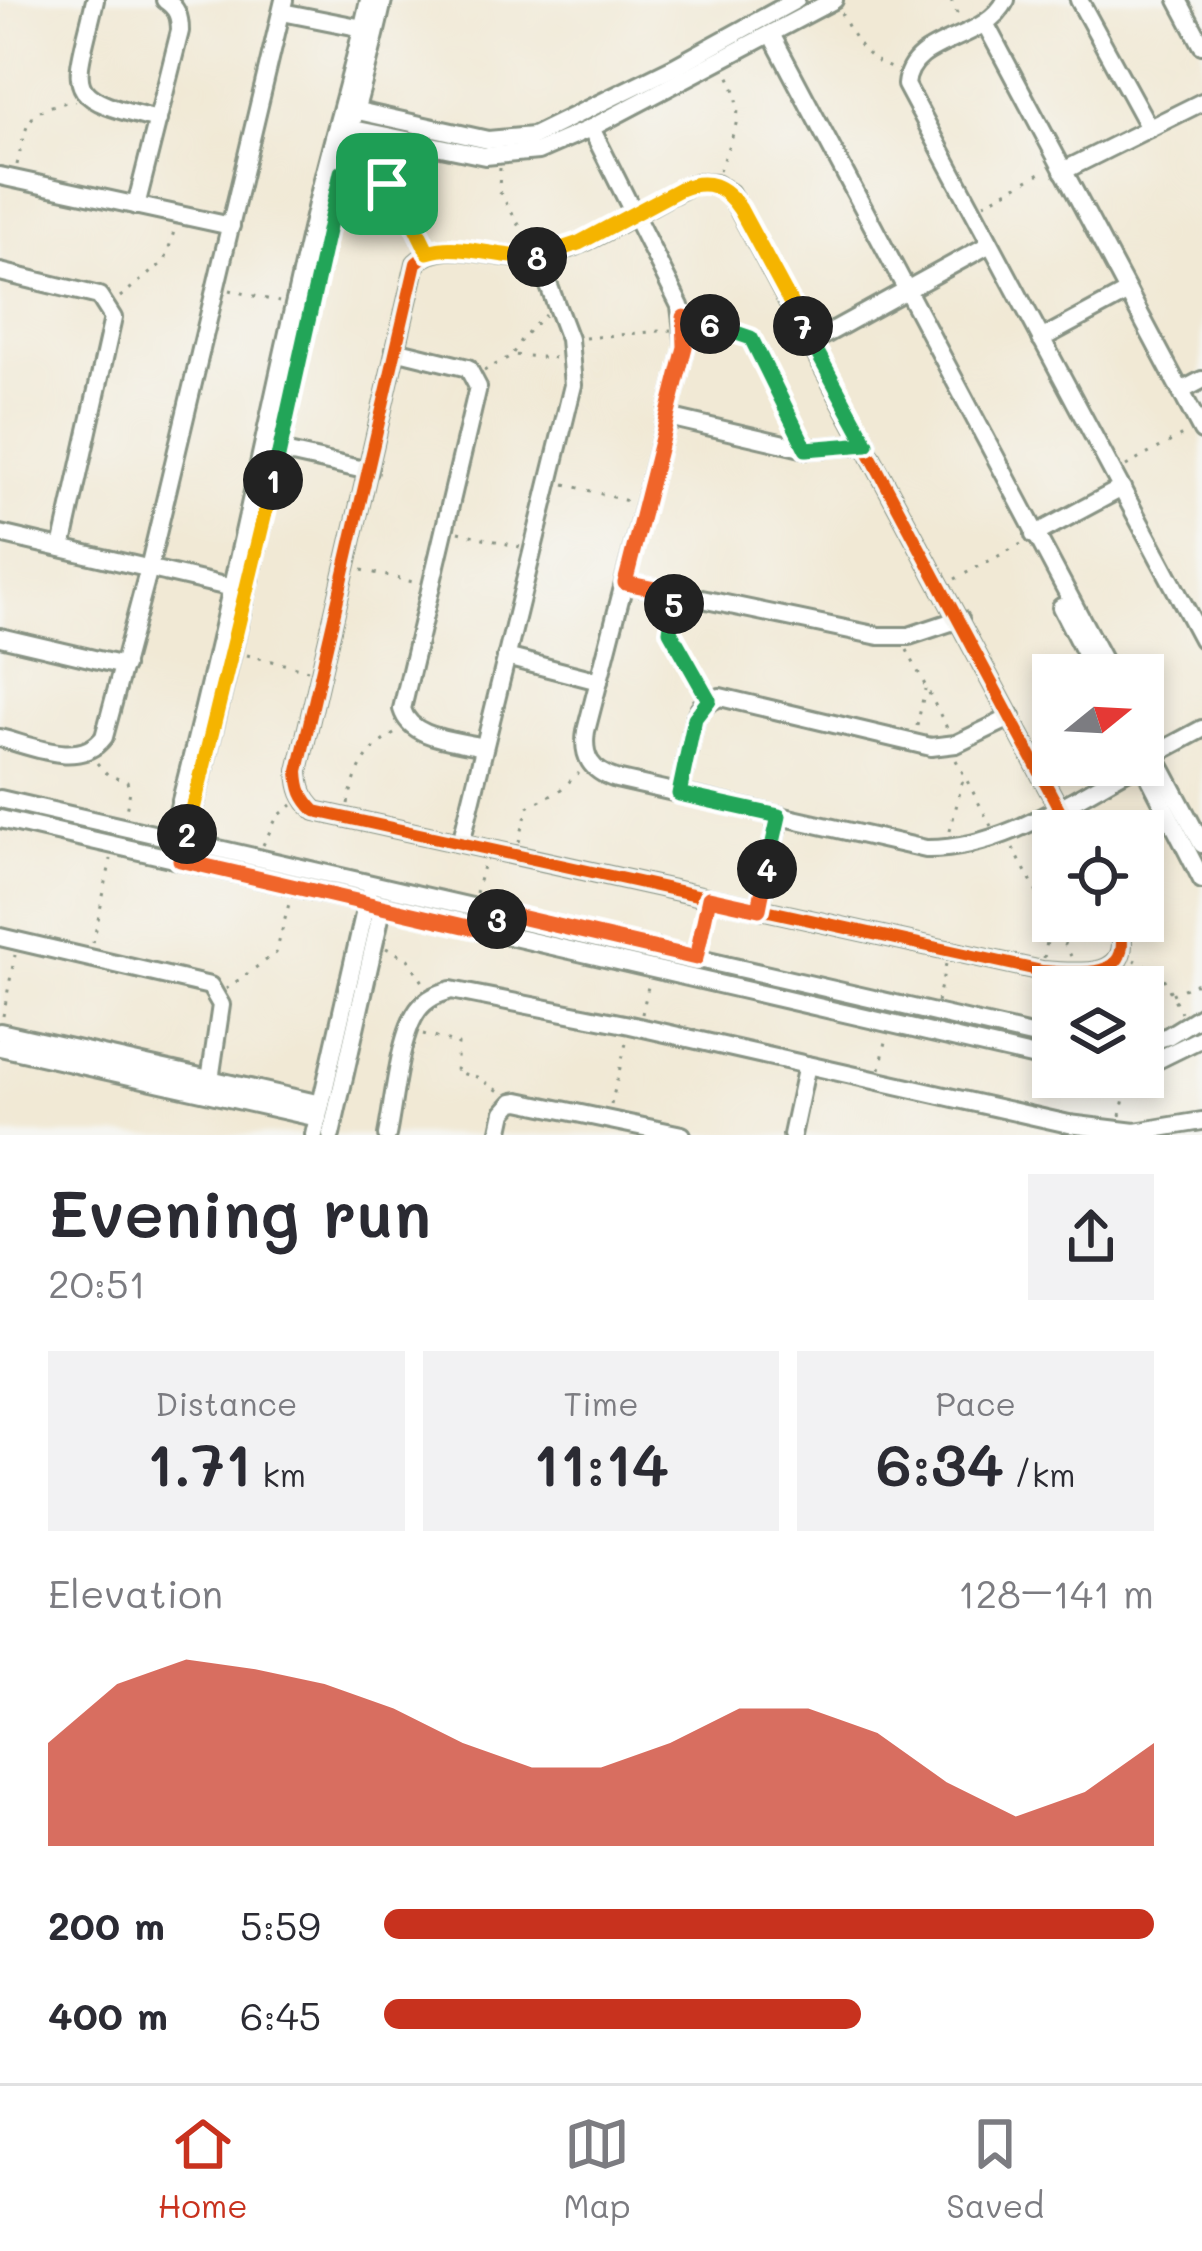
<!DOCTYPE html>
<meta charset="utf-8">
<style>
body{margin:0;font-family:Mali,sans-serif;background:#f2f2f3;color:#2b2b33;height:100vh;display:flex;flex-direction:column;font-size:45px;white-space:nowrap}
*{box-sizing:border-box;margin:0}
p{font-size:39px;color:#7c7c81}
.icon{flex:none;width:66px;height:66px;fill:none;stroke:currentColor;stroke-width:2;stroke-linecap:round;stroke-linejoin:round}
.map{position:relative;height:1135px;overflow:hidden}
.drawer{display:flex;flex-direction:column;background:#fff;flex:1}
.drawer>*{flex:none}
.needle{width:78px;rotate:72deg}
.tools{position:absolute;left:1032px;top:654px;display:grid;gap:24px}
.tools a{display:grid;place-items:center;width:132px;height:132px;border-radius:0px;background:#fff;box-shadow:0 6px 18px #0003;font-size:60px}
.pin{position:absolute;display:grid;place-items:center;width:102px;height:102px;color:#fff;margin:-51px;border-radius:24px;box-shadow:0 6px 18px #0006}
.km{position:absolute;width:60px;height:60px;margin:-30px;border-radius:50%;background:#222;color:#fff;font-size:33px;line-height:60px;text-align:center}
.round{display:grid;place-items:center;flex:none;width:126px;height:126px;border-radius:0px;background:#f2f2f3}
.head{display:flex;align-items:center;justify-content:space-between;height:204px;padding:0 48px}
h1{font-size:66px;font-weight:600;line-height:90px}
.stats{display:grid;grid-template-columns:repeat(3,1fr);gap:18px;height:204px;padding:12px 48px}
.stats div{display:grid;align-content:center;border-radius:0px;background:#f2f2f3;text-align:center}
.stats b{font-size:60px;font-weight:600}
.stats small{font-size:33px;font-weight:400}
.stats p{font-size:33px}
.chart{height:336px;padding:24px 48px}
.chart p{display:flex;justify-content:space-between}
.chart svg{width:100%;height:216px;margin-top:12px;fill:#c8321e;opacity:.7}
ul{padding:0 48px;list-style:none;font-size:39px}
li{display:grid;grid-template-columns:192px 144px 1fr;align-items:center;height:90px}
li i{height:30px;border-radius:15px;background:#c8321e}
.dock{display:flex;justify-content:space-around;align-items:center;height:168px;border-top:3px solid #e1e1e2;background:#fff;font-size:33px;color:#7c7c81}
.dock a{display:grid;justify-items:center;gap:6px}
.dock .active{color:#c8321e}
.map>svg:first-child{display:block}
</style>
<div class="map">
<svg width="1202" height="1135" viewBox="0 0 1202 1135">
<rect width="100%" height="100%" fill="#f6f6f2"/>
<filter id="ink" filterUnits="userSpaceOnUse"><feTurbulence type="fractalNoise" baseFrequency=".00833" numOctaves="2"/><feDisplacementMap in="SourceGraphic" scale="24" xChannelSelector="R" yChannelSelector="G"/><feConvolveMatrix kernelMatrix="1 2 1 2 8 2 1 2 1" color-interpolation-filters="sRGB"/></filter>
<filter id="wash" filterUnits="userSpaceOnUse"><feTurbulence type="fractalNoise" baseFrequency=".004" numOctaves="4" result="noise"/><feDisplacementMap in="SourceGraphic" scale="48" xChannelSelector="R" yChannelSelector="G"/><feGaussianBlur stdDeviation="2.7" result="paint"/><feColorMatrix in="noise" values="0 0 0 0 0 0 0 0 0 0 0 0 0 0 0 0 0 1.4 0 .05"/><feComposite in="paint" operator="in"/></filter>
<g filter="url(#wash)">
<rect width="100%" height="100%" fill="#f1e9d5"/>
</g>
<g filter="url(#ink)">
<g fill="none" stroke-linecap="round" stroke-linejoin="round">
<g stroke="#889384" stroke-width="22">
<g id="minor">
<path d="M95,0C74,92 59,96 158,120"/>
<path d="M1006,0C985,43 910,36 906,85L1202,639"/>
<path d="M1079,0L1149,128"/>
<path d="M1178,0L1202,45"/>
<path d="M282,12L363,28"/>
<path d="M986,25L1202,431"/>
<path d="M771,34L1111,675"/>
<path d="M358,111L488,140L533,136L674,67L796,0"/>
<path d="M591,128L680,306L685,347L586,731C582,757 591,771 616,779L926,849C1002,850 1071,800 1136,765"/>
<path d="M353,129L485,156L538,151L591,128L834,0"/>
<path d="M1063,171L1202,102"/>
<path d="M0,176L231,226"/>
<path d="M136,206L180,31C180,16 177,8 165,0"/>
<path d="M0,272L99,296L113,318L62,548"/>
<path d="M1041,339L1128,292"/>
<path d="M812,342L990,244"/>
<path d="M395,350L468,368L478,387L402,709C411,740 457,740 484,747"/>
<path d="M1181,391L1202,380"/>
<path d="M668,417L806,449L867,444"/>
<path d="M279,451L369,471"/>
<path d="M0,534L233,588"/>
<path d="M1034,535L1122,488"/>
<path d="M625,583L879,636H909L960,619"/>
<path d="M1061,607L1096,675"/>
<path d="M0,637L124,666"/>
<path d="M506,657L599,681"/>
<path d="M1143,733L1202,844"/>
<path d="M0,738C32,746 80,769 104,737L149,568L284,0"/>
<path d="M1150,757L1202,729"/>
<path d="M1143,765L1202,880"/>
<path d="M679,793L695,718L700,707L720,697L931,747L956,744L1012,717"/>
<path d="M0,799L1053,1040"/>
<path d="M0,819L1053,1061"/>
<path d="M1071,831L730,193L715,184L697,183C643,204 592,250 534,257C495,262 447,234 416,263L298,771C299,789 302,798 315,811L1042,971C1083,973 1137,982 1118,921"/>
<path d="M461,843L573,385L569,339L538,257"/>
<path d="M169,846C226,633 267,418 317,204C333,135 354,69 369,0"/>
<path d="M183,848C239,638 283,426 329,213C345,142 368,72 383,0"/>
<path d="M759,909L779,816"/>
<path d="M0,937L210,986L221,1005L210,1080"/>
<path d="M0,1032L321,1104"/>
<path d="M1143,1044L1168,1036L1202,1015"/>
<path d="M0,1047L318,1118"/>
<path d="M1143,1067L1202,1038"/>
<path d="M314,1135L368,897"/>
<path d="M331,1135L382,909"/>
<path d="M387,1135C394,1102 399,1036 418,1010C427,998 438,994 451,990L630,1025L1069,1124L1135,1132L1202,1121"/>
<path d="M499,1135L504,1112L513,1102L519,1101L682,1135"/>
<path d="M792,1135L807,1065"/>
</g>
</g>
<g stroke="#889384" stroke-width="3" stroke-dasharray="3 9" stroke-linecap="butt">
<path d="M951,0L960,20"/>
<path d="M841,13C855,39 864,60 894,69"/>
<path d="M17,165C27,120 27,108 75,101"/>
<path d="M500,168L499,191L531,245"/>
<path d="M719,171C733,129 749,114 727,73"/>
<path d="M350,174L395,190L422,240"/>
<path d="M984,203L1044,171"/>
<path d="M230,290L279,302"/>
<path d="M120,297L165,261L175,228"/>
<path d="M694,320L751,338L797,431"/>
<path d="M585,338L671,330"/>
<path d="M513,353L522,338L545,315"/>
<path d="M484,371L513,355L554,358"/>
<path d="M1126,466L1186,433"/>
<path d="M565,484L631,502"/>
<path d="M459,532L520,547"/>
<path d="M362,570L417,583"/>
<path d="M955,579L1021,544"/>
<path d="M674,605L670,631L702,688"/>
<path d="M907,650L949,732"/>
<path d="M247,655L308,670"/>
<path d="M917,726L925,689"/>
<path d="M956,760L991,826"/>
<path d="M97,763L108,775L127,782L130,791L126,811"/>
<path d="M348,804C355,771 367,747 398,732"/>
<path d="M950,831L964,776"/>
<path d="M519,842L528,807L560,790L579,773"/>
<path d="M263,845L277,817L292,805"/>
<path d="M1013,848L1071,956"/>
<path d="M476,893L484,862"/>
<path d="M93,943L111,859"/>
<path d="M699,943L706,911"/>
<path d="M386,948L408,959L425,985"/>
<path d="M1044,958L1050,926"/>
<path d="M1134,960L1160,972L1181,1012"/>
<path d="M226,989L276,953L290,900"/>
<path d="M1172,994L1202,981"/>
<path d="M937,1002L946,964"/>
<path d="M642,1014L649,982"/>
<path d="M3,1016L15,955"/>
<path d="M423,1034L458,1044L456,1072L477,1077L502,1093"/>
<path d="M880,1069L887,1037"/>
<path d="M611,1105L627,1039"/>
<path d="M1120,1116L1129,1077"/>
</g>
<use href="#minor" stroke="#fff" stroke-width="16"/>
<g stroke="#f6f6f2" stroke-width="20">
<path id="cycleway" d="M1071,831L730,193L715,184L697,183C643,204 592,250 534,257C495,262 447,234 416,263L298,771C299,789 302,798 315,811L1042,971C1083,973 1137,982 1118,921"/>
</g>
<use href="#cycleway" stroke="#e8590c" stroke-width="12"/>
</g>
</g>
<g fill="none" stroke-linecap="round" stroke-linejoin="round" filter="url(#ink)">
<g stroke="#fff" stroke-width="24">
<path id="split-1" d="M273,480L341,172L387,184"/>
</g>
<g stroke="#fff" stroke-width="24">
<path id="split-2" d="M187,834L273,480"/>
</g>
<g stroke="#fff" stroke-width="24">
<path id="split-3" d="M187,834L180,860L494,933L497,919"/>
</g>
<g stroke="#fff" stroke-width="24">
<path id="split-4" d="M497,919L498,912L696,958L709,898L759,909L767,869"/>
</g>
<g stroke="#fff" stroke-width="24">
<path id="split-5" d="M674,604L670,631L709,700L695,718L679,794L779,816L767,869"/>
</g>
<g stroke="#fff" stroke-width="24">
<path id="split-6" d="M674,604L676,593L625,583L685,347L684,317L710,324"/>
</g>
<g stroke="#fff" stroke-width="24">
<path id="split-7" d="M710,324L751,338L806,449L867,444L803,326"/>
</g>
<g stroke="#fff" stroke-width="24">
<path id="split-8" d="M537,257L579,243L680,189C707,178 724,185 740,209L803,326"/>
</g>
<g stroke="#fff" stroke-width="24">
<path id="split-9" d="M387,184L401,197L428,252C460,241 502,260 537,257"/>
</g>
<use href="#split-1" stroke="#22a559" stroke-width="15"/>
<use href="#split-2" stroke="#f5b400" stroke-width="15"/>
<use href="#split-3" stroke="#f0652b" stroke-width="15"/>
<use href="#split-4" stroke="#f0652b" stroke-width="15"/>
<use href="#split-5" stroke="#22a559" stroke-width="15"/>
<use href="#split-6" stroke="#f0652b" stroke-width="15"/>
<use href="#split-7" stroke="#22a559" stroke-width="15"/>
<use href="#split-8" stroke="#f5b400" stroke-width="15"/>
<use href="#split-9" stroke="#f5b400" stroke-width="15"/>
</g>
</svg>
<div class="tools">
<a><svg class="needle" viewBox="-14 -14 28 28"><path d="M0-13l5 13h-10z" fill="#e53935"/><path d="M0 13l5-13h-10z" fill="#7c7c81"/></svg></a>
<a><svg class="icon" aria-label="locate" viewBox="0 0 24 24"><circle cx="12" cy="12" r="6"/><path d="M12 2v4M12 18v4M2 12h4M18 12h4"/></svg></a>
<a><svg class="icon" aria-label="layers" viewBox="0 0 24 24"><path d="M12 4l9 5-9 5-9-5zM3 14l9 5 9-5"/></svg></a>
</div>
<div class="pin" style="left:387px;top:184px;background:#1e9e55"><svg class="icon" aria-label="arrive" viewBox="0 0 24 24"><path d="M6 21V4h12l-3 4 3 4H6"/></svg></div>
<b class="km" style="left:273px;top:480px">1</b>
<b class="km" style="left:187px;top:834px">2</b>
<b class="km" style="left:497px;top:919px">3</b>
<b class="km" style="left:767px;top:869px">4</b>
<b class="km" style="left:674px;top:604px">5</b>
<b class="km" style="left:710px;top:324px">6</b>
<b class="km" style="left:803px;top:326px">7</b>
<b class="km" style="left:537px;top:257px">8</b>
</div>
<section class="drawer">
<div class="head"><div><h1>Evening run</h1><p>20:51</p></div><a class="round"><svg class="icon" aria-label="share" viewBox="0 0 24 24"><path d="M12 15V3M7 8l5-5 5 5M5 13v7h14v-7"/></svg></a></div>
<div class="stats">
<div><p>Distance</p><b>1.71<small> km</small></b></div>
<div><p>Time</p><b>11:14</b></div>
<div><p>Pace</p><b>6:34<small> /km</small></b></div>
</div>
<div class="chart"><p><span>Elevation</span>128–141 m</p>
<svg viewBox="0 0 160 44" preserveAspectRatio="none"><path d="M0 44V23L10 11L20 6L30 8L40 11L50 16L60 23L70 28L80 28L90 23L100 16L110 16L120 21L130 31L140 38L150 33L160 23V44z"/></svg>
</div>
<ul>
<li><b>200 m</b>5:59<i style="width:100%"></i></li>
<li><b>400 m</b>6:45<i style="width:62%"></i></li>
</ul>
</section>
<nav class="dock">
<a class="active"><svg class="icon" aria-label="home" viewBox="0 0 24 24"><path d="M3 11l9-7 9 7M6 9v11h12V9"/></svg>Home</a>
<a><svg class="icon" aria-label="map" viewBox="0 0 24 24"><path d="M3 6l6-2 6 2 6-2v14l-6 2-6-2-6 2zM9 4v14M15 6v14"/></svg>Map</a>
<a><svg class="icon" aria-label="saved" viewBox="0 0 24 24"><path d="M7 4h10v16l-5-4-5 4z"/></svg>Saved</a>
</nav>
